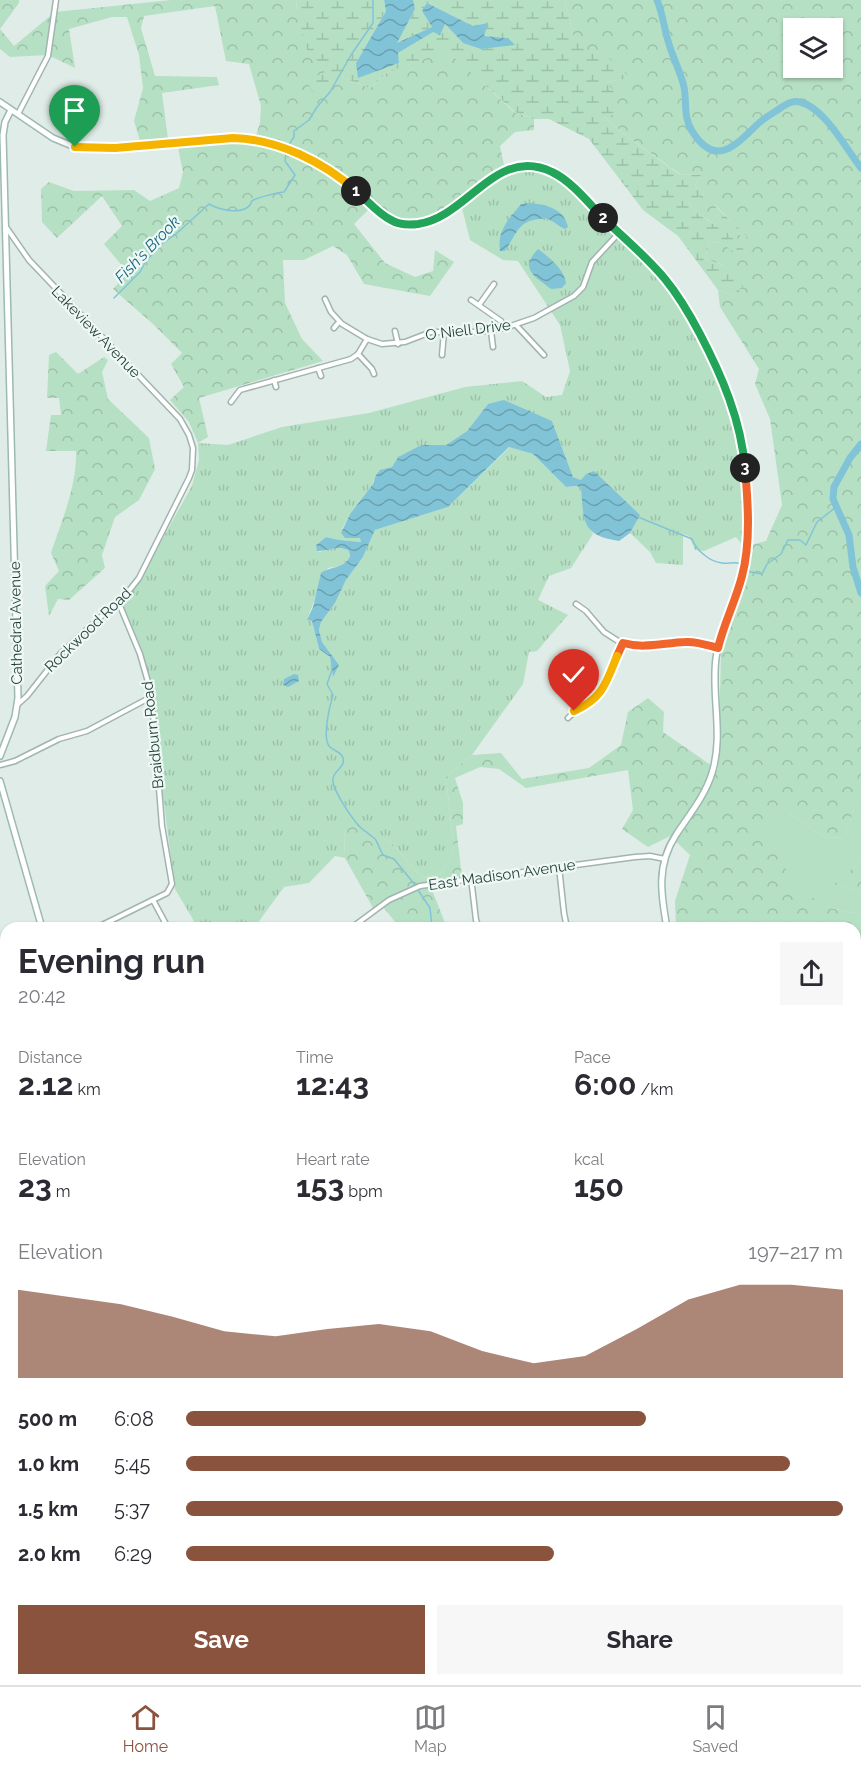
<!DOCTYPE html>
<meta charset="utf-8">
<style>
body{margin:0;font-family:Raleway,sans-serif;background:#f7f7f7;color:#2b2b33;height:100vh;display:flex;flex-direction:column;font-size:22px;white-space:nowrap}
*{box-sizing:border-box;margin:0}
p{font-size:20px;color:#7c7c81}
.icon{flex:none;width:33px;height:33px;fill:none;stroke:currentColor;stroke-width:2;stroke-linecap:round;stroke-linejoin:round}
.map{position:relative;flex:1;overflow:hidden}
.panel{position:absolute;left:0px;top:922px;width:861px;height:764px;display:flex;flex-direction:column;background:#fff;border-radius:18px 18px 0 0;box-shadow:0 2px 4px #0004}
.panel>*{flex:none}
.tools{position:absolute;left:783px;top:18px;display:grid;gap:12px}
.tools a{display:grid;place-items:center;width:60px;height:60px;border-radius:0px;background:#fff;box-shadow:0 2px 4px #0004;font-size:30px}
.pin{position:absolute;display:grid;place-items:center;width:51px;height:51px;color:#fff;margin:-62px -26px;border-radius:50% 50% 50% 0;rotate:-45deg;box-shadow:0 0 6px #0007}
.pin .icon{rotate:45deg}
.km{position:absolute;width:30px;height:30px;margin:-15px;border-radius:50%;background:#222;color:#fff;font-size:16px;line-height:30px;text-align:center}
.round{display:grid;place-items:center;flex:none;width:63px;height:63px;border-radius:0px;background:#f7f7f7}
.overview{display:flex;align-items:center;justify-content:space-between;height:102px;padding:0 18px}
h1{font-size:33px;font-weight:700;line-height:45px}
.metrics{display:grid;grid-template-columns:repeat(3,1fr);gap:9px;height:102px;padding:6px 18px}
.metrics div{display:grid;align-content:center}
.metrics b{font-size:30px;font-weight:700}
.metrics small{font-size:16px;font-weight:400}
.metrics p{font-size:16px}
.chart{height:168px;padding:12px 18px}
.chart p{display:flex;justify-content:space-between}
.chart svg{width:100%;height:108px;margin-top:6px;fill:#8a533e;opacity:.7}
.button{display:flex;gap:12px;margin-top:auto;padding:12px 18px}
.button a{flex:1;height:69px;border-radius:0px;background:#8a533e;color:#fff;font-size:24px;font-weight:700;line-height:69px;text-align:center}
.button a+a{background:#f7f7f7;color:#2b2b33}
ul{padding:0 18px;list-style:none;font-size:20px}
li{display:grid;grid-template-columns:96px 72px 1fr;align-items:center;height:45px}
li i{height:15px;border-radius:8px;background:#8a533e}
.menu{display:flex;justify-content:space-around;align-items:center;height:84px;border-top:2px solid #e1e1e2;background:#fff;font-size:16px;color:#7c7c81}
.menu a{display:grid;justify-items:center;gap:3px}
.menu .current{color:#8a533e}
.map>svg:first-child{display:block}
</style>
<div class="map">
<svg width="861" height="1685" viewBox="0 0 861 1685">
<defs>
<pattern id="grass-tufts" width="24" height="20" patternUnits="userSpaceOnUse" patternTransform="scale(1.5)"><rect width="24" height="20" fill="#b6e0c4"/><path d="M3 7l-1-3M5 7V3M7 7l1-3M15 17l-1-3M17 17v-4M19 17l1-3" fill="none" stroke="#9cc1a9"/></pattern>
<pattern id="forest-crowns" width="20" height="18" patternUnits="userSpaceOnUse" patternTransform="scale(1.5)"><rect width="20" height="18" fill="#b6e0c4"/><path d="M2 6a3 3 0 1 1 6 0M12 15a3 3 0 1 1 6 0" fill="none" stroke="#9cc1a9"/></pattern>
<pattern id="wetland-marsh" width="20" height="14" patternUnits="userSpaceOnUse" patternTransform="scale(1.5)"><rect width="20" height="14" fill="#b6e0c4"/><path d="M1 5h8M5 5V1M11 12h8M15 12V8" fill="none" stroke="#9cc1a9"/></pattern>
<pattern id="water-waves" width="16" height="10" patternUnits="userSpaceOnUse" patternTransform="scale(1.5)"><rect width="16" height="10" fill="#82c4d7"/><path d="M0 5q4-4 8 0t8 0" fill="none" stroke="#6aa1af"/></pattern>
</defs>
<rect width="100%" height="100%" fill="#e0ece7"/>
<g fill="url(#grass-tufts)">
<path d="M538,167L562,178L623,242L654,270L678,302L719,381L729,408L738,440L744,489V547L736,537L704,551L695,550L689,536L683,534V565L656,563L650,552L630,533L639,515L581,480L573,477L552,421L488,404L467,431L446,445H421L398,457L392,467L385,470L373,481V484L350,514L342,529L346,538H360L362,542L339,540L326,537L316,545L319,552C330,549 339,545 349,551L350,556C345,565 338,567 328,568C319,585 314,602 307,620L312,621L319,649L330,657L333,676L339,665L322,642L319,630L321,622L335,603L346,580L363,557L375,530L448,507L510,447L533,454L566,487L578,486L581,488L586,523L593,534L571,568L549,576L538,600L568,615L537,651L529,652L523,684L472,755L446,777L454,850L442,873L422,878L390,841L344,828L345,858L335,856L309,883L284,887L254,928H198L175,889L148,679L118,601L142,575L192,486L199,460L198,443L228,445L282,427L369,413L465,387L522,381L546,397L562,395L570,371L560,325L518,261L503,260L470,240L461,204L505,170Z"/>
<path d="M6,1442V1500L0,1501V1495L2,1494L0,1485V1443Z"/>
</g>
<g fill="url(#forest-crowns)" fill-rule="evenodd">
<path d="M0,0H19V3L0,29L14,46L55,12L171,0H297L296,9L341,77L370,88L386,73L447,50L514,112L534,119V130L515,132L500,146L505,170L434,220L409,224L394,221L374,204L354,224L385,263L415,277L433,271L435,250L454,262L430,296L364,284L347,255L333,246L304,260H283L285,303L302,339L323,361L199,398L208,437L198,443L189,422L170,400L184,387L171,364L182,353L153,324L113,289L128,273L104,244L122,226L102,196L57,238L42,222L41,189L49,182L74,191L134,190L150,201L179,188L183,172L177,143L255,139L260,123L261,106L249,64L226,61L215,6L144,16L141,28L155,76L217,77L219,85L162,93L168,139L140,141L134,121L143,88L139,55L127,17H112L69,29L75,68L48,55L10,57L0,49Z"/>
<path d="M565,0H861V799L857,801L845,837L826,838L788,813L830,908L861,914V945L858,937L855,936V928H835L820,923L814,928H676L675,901L690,855L670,836L648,847L622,829L633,810L628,770L526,788L499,769L480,767L455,778L463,803V824L456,826L462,877L437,882L432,890L447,928H418L415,925L408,924L404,928H400L384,908H373L345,858L344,828L353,814L374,836L390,841L422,878L442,873L454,850L446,777L472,755L501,753L522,779L589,768L621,745L628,712L648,698L664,712L663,732L718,770L721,653L747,573L748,568L744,547L766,541L782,505L770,419L755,384L759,369L720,307L718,290L735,296L723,265L705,259L709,244L718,241L749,255L724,229L747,237L714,204L715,224L698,214L687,202L704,195L695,185L701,175L680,174L625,135L603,116L614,114L607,105L606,82L630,78L586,54L573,35ZM794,28H832V68H794Z"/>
<path d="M56,352L78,374L104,357L108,360L102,372L108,399L149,438L155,469L139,500L115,517L102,555L105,568L69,600L58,599L49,616L45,586L59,571L51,553C62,520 77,486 76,451H46L51,415H61L59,398H47L49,355Z"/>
<path d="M861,861V892L833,884Z"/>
<path d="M6,1081V1111L0,1120V1090Z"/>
</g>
<path fill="url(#wetland-marsh)" d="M297,0H384L386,11L356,63L398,53L445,24L463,43L508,38L483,36L487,24L473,26L427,3L432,27L396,44L415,9L412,0H565L573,35L586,38V53L602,52L631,78L606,82L620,97L607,105L615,114L604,117L625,135L679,174L701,175L695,185L704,195L688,203L698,214L714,224L713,204L749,238L725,230L749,255L747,261L718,241L709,244L705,259L723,265L743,285L735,296L718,290L678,236L643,210L589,139L549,119H534L515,112L447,51L386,73L370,88L341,77L316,96L306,81L327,71L307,50L296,9Z"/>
<g fill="#b6e0c4">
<path d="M861,799V861L834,884L861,892V914L830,908L796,888L762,825L788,813L826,838L845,837L857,800Z"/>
<path d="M857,1367L861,1374V1407L855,1411V1369Z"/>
<path d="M855,1412L861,1422V1467L855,1468Z"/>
<path d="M373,1680H786L787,1683L799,1680H846L847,1685H376Z"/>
</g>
<g fill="url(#water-waves)">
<path d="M384,0H413L415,9L397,43L432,27L422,11L427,3L473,26L488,23L484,36L508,38L515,45L481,49L463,43L445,24L440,35L433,32L398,53L399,63L358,78L356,63L386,11Z"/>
<path d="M532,203C548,205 565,210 568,227L565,229C559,227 554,221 548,219C547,218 540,219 539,219C517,221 516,236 505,251H500C497,230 509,219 521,204Z"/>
<path d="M538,249C549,257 564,269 566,283L562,288L551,289C534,276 519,269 538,249Z"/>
<path d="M504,400L552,421L573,477L581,480L586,474L594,471L640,515L630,533L619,541C581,535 584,522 581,488L577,486L566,487L533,454L509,447L448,507L375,530L363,557L346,580L335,603L321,622L319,630L322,642L339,665L333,677L330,657L319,649L312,621L307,620L313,607L321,573C331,566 344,569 350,556L349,551C337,544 328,552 317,551L316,545L326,537L339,540L361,542L360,538H345L341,533L350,514L373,484L376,475L380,470L392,467L398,457L421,445H446L467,431L488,404Z"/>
<path d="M294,674L298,675L299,681L288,687L283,685L284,679Z"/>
</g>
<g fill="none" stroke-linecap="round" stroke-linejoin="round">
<g stroke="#82c4d7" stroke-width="1.5">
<path d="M288,146L294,137V131L309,120L317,107L330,92L351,55L373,23V0"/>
<path d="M114,298L140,272L146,261L163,243L176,234L209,204C219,210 242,215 250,205C251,204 251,202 252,201C255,198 280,192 284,192L295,175L285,161L286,153"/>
<path d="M638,517L692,539C696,550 710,562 722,563C728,564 732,562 738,563L743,568"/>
<path d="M746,571L762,574L767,564L781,554L788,540H800L806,545L817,522L836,507"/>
<path d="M332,670L327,684L333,695C330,705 322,736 329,746C333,751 341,751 343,758C346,768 331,771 333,782C335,793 352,819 360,827C364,831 370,834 375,839C378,843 380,850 383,855L394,859L415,885"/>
<path d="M418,890L430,908L432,927L434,928"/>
<path d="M482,1680L483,1685"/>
</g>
<g stroke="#82c4d7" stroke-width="7">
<path d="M657,0C663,14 664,29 669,44C673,58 681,73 684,87C687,102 683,117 692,131C717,171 738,142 760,122C766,117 773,113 779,109C785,105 792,100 800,102C825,108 846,149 861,168"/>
<path d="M861,444L850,458L834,487L833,499L849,535L853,567L861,593"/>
</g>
<g stroke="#a2b4af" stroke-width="7">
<g id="street">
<path d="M18,114L48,56L56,0"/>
<path d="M6,227L29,260L180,419L189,435L193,448L192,470L189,478L139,578L128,592L61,653L27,696L17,705"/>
<path d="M325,299L331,312L342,324L367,339L382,344L405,342L431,332H479L505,328L534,318L574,296L583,287L592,262L619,233"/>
<path d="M471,300L501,321L505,328"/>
<path d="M479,305L494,284"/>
<path d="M516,325L544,355"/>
<path d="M334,328L339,322"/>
<path d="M395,331L398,344"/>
<path d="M491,331L493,347"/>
<path d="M358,354L372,369L374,374"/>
<path d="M442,355L444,332"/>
<path d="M318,368L321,376"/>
<path d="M274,380L276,387"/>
<path d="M231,402L240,390L351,359L358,354L367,339"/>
<path d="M576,604L586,611L604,632L618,641L630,645L651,646L693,642L718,648"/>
<path d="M568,718C576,709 587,706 596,698C610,685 616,660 623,643"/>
<path d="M0,765L15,761L59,739L87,731L151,697"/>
<path d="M559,867L564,913L567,928"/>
<path d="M471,878L476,920L479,928"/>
<path d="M153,900L168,928"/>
<path d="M96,928L167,893L172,884L162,826L154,724L150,689L140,654L118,601"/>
<path d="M351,928L389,900L420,886L635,857L650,856L665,859"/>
<path d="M0,975L6,973"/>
<path d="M0,1281L6,1276"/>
<path d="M0,1365L6,1363"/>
<path d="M0,1534L6,1533"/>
<path d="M855,1536L861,1535"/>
<path d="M855,1584L861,1583"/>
<path d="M0,1589H6"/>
<path d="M855,1639L861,1637"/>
<path d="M80,1680L81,1685"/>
<path d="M217,1680L218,1685"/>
<path d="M98,1685L124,1680"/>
</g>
</g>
<g stroke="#9db9b1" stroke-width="8">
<g id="secondary">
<path d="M0,102L53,138L75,147L115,148L233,138C273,139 319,159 349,185C364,198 381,220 402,224C460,234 480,155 542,168C563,173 579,194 594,208C608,222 623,236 637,250C684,295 723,365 739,427C749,469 751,517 745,560C741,594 721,624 716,658C711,696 724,735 712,773C705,796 689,815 676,835C656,865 661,895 667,928"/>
<path d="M0,756L15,717L18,698L3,135L5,122L11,110"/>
<path d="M0,781L42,928"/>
<path d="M0,1236L6,1226"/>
<path d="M855,1344L861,1354"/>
<path d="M0,1455L6,1453"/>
<path d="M369,1680L371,1685"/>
</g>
</g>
<g stroke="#c0c9c7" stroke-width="10">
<g id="highway">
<path d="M855,1131L861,1129"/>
<path d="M855,1146L861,1143"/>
<path d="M0,1423L6,1422"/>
<path d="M0,1435H6"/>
</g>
</g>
<use href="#street" stroke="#fff" stroke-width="4"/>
<use href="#secondary" stroke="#fff" stroke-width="5"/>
<use href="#highway" stroke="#286d63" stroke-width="7"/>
</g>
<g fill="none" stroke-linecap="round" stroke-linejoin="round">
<g stroke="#fff" stroke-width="12">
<path id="split-1" d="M75,147L115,148L233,138C277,139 324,162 356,191"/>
</g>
<g stroke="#fff" stroke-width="12">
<path id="split-2" d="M356,191C367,200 378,214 391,220C399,225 409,225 418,224C468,217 496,145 552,172C570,180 589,203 603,218"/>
</g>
<g stroke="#fff" stroke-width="12">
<path id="split-3" d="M603,218C624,238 647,257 665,279C679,296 690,315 700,334C722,376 741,420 745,468"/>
</g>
<g stroke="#fff" stroke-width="12">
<path id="split-4" d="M617,656L623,643C644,649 663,643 685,642C696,641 707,645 718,648C724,623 736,600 742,576C751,542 748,503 745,468"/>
</g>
<g stroke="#fff" stroke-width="12">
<path id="split-5" d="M574,711C603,698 606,683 617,656"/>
</g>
<use href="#split-1" stroke="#f5b400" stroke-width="8"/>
<use href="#split-2" stroke="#22a559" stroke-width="8"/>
<use href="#split-3" stroke="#22a559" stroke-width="8"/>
<use href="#split-4" stroke="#f0652b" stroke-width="8"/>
<use href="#split-5" stroke="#f5b400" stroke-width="8"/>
</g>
<g text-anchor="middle" stroke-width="4.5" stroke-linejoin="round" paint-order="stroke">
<g font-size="15" fill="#1f3e38" stroke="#f0f8f5">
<text transform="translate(468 330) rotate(-7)" y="5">O Niell Drive</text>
<text transform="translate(96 332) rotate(46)" y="5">Lakeview Avenue</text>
<text transform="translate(16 623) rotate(-91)" y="5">Cathedral Avenue</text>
<text transform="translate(88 630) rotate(-44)" y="5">Rockwood Road</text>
<text transform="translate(153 735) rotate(-96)" y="5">Braidburn Road</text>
<text transform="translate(502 875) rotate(-8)" y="5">East Madison Avenue</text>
</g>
<g font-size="16" font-style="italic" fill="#14657f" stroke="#f0f8f5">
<text transform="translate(147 249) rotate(-46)" y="6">Fish's Brook</text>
</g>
</g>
</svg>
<div class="tools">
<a><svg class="icon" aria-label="layers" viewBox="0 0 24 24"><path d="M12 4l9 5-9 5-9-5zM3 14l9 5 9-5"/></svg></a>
</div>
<div class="pin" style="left:75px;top:147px;background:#1e9e55"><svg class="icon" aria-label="arrive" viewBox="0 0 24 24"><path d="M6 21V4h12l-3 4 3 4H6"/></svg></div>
<div class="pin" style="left:574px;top:711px;background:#d93025"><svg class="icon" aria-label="check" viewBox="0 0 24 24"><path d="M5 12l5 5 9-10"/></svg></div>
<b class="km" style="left:356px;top:191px">1</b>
<b class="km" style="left:603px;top:218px">2</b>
<b class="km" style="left:745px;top:468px">3</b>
<section class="panel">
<div class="overview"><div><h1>Evening run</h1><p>20:42</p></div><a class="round"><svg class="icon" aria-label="share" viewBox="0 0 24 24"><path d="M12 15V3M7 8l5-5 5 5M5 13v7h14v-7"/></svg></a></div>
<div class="metrics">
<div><p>Distance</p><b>2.12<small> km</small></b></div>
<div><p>Time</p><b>12:43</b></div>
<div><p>Pace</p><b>6:00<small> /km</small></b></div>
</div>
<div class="metrics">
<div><p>Elevation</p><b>23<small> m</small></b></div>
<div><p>Heart rate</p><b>153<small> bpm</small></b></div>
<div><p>kcal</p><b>150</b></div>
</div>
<div class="chart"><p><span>Elevation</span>197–217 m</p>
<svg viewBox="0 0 160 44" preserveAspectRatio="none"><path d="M0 44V8L10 11L20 14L30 19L40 25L50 27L60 24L70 22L80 25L90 33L100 38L110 35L120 24L130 12L140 6L150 6L160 8V44z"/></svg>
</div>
<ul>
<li><b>500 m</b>6:08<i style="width:70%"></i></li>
<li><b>1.0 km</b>5:45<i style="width:92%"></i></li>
<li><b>1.5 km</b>5:37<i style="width:100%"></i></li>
<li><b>2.0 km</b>6:29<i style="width:56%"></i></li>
</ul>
<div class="button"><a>Save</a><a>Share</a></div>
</section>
</div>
<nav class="menu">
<a class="current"><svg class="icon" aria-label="home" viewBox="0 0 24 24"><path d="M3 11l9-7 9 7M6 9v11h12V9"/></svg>Home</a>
<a><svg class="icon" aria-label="map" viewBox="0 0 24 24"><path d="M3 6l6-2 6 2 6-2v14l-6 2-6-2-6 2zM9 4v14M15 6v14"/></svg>Map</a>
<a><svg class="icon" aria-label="saved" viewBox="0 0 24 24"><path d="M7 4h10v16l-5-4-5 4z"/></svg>Saved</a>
</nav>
